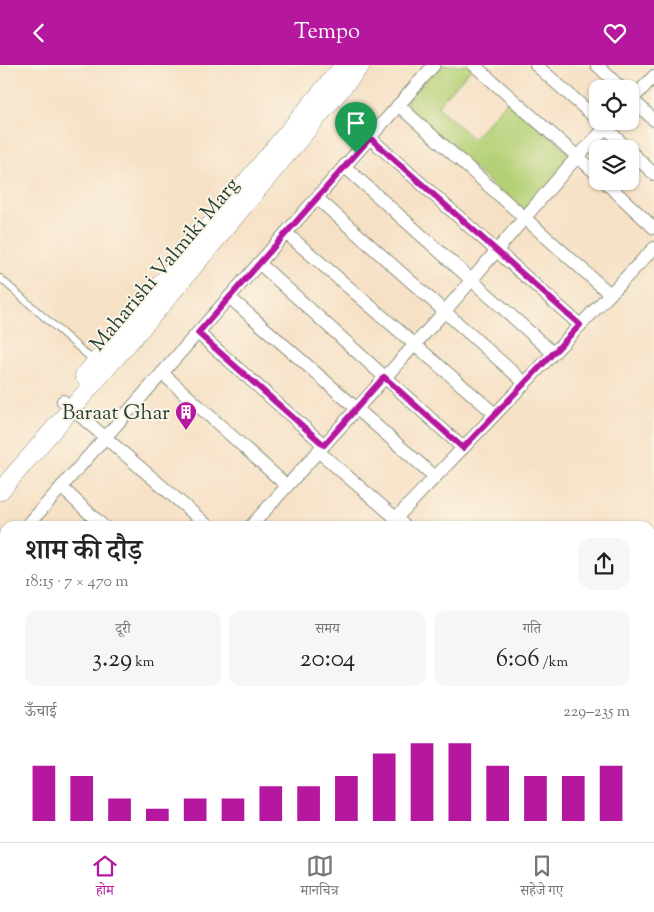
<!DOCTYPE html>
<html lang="hi">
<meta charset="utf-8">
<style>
body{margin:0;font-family:"Sorts Mill Goudy","Noto Serif Devanagari",serif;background:#f6f6f6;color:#222;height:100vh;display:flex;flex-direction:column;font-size:19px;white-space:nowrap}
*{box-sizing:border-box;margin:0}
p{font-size:16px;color:#767676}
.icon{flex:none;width:28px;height:28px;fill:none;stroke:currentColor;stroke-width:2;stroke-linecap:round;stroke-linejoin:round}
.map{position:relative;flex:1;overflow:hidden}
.panel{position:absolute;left:0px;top:456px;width:655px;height:321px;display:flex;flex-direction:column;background:#fff;border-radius:15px 15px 0 0;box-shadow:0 1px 4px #0004}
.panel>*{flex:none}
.buttons{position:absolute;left:589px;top:15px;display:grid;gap:10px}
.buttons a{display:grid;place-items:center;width:50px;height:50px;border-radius:10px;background:#fff;box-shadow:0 1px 4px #0004;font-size:25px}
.pin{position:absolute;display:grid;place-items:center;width:42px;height:42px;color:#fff;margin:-51px -21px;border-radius:50% 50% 50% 0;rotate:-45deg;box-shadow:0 0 5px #0007}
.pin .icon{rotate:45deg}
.round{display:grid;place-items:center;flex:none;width:52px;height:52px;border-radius:15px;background:#f6f6f6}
.overview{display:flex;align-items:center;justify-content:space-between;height:85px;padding:0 25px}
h1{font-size:28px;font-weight:600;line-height:38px}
.stats{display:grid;grid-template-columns:repeat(3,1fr);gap:8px;height:85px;padding:5px 25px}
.stats div{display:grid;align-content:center;border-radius:12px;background:#f6f6f6;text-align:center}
.stats b{font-size:25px;font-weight:600}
.stats small{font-size:14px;font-weight:400}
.stats p{font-size:14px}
.chart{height:140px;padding:10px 25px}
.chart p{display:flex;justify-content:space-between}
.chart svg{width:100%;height:90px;margin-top:5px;stroke:#b5179e;stroke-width:6}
header{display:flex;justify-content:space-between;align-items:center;height:65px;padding:0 25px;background:#b5179e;color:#fff;font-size:22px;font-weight:600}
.tabs{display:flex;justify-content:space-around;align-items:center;height:70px;border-top:1px solid #e0e0e0;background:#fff;font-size:14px;color:#767676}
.tabs a{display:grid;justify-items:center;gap:2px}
.tabs .active{color:#b5179e}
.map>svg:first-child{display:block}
</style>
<header><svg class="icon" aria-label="back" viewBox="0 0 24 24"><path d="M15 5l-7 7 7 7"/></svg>Tempo<svg class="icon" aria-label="heart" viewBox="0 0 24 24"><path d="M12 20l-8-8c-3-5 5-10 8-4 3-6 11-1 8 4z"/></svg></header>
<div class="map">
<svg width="654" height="777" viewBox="0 0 654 777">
<rect width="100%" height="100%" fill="#fcf5e5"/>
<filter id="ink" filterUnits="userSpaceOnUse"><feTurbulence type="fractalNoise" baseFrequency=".02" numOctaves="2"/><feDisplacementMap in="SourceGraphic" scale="10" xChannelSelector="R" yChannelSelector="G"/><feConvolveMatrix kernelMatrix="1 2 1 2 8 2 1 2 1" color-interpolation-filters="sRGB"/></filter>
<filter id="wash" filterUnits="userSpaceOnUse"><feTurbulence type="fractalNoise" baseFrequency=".0096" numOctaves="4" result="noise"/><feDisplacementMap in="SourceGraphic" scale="20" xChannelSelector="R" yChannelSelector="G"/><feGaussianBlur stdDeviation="1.12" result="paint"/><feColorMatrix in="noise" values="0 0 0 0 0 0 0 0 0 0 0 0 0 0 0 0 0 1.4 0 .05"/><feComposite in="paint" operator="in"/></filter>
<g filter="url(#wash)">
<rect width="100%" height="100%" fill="#f6e1c6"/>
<path fill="#b4d076" stroke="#6a8655" d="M438,0H469L472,3L437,41L473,74L509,34L574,92L525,149L403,40Z"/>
</g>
<g filter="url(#ink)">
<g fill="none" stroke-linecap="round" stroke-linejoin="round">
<g stroke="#8a8f7d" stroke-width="8">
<path id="lane" d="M0,213L95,297"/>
</g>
<g stroke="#8a8f7d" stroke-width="14">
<g id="street">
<path d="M474,0L598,110"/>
<path d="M536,0L598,55"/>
<path d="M597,0L622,24"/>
<path d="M630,32L654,55"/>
<path d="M630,37L654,11"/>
<path d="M398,40L610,229"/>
<path d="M601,58L628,84"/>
<path d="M370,73L580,260"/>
<path d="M630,86L654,109"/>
<path d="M344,101L553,288"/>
<path d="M604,116L654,163"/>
<path d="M317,133L525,318"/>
<path d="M286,168L495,349"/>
<path d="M259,198L463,383"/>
<path d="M229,232L435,412"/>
<path d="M198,268L324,380"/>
<path d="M162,308L287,421"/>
<path d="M63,336L208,461"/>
<path d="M318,386L405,461"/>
<path d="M61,422L103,461"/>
<path d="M396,453L654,183"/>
<path d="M27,461L434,0"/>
<path d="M251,461L445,246L569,101L612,56"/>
<path d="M0,492L5,487"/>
<path d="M0,538L5,543"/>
<path d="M651,556L654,559"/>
<path d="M650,616L654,620"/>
<path d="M0,640L5,644"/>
<path d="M650,672L654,676"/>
<path d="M650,708L654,703"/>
<path d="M0,742L5,737"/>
<path d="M46,772L51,777"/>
<path d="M153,772L158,777"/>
<path d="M553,772L558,777"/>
<path d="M414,777L418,772"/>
<path d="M493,777L497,772"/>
<path d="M595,777L598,772"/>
</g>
</g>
<g stroke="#8a8f7d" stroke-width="19">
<g id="secondary">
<path d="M84,311L344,0"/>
<path d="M0,426L163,238L361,0"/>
</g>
</g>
<use href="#lane" stroke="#fff" stroke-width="6"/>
<use href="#street" stroke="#fff" stroke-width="12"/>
<use href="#secondary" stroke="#fff" stroke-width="18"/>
</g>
</g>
<g fill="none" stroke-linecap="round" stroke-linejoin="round" filter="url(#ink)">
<g stroke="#fff" stroke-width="10">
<path id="route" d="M370,73L580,260L463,383L384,312L324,380L198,268Z"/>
</g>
<use href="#route" stroke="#b5179e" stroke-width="6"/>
</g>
<defs>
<g id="building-pin" transform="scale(1.125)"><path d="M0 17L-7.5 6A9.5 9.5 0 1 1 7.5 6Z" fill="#b5179e" stroke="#fcf5e5"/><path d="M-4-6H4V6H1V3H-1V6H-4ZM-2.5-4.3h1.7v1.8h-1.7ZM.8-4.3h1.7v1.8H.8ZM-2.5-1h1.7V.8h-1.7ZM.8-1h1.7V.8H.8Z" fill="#fff"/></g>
</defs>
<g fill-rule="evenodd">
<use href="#building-pin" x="186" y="347"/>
</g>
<g text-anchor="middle" stroke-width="4" stroke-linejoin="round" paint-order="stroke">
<g font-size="21" fill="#1f3d34" stroke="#fcf5e5">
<text transform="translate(164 199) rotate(-50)" y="7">Maharishi Valmiki Marg</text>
</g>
<g font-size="21" fill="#1f3d34" stroke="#fcf5e5" text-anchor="end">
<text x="170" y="354">Baraat Ghar</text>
</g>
</g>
</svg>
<div class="buttons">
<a><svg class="icon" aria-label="locate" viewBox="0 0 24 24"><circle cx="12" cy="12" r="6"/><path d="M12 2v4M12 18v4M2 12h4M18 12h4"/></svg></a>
<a><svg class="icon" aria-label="layers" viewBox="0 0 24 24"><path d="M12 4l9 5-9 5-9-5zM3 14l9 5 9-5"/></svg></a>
</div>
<div class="pin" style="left:356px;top:88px;background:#1e9e55"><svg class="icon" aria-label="arrive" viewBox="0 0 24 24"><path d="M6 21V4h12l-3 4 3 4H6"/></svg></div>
<section class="panel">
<div class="overview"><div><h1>शाम की दौड़</h1><p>18:15 · 7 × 470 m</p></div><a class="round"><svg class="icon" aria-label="share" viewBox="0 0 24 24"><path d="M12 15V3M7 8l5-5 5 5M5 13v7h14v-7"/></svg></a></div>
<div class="stats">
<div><p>दूरी</p><b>3.29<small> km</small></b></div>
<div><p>समय</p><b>20:04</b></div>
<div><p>गति</p><b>6:06<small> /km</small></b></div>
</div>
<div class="chart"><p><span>ऊँचाई</span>229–235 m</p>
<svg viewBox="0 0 160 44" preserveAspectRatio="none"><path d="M5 44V17M15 44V22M25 44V33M35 44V38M45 44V33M55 44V33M65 44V27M75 44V27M85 44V22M95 44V11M105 44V6M115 44V6M125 44V17M135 44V22M145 44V22M155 44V17"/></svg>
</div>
</section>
</div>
<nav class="tabs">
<a class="active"><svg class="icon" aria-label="home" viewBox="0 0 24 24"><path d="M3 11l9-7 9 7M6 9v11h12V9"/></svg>होम</a>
<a><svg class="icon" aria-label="map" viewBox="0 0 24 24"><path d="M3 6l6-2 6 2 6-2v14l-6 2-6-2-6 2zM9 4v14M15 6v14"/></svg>मानचित्र</a>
<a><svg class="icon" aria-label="saved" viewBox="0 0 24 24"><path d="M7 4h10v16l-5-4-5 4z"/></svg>सहेजे गए</a>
</nav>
